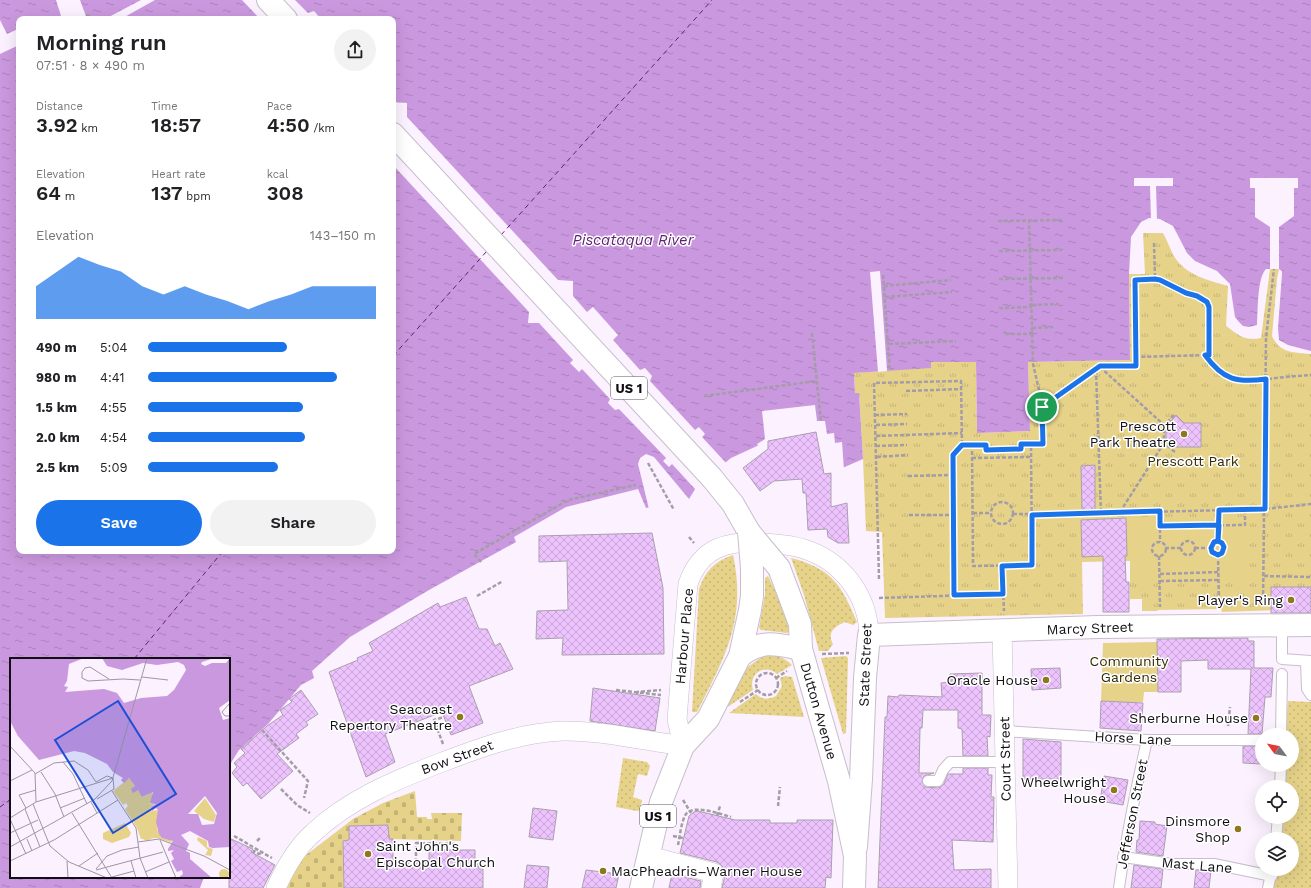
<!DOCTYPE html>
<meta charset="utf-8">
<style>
body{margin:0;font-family:"Work Sans",sans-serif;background:#f2f2f2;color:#202124;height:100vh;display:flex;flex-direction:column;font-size:15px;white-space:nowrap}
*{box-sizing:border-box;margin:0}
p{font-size:13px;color:#757577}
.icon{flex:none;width:22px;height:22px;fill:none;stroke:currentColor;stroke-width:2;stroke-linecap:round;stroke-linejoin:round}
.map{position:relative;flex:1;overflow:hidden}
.side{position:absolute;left:16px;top:16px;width:380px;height:538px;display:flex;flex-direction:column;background:#fff;border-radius:8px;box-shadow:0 4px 16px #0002}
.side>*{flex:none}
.needle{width:26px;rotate:302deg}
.tools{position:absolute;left:1255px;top:728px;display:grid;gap:8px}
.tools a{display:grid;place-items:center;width:44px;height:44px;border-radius:50%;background:#fff;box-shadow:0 4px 16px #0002;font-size:20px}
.pin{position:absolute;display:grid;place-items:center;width:34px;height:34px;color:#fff;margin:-17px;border:2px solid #fff;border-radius:50%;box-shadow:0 1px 4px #0007}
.round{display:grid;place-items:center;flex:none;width:42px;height:42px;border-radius:21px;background:#f2f2f2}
.summary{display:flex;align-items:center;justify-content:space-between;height:68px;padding:0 20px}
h1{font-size:22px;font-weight:600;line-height:30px}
.figures{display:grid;grid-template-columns:repeat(3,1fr);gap:6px;height:68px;padding:4px 20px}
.figures div{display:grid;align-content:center}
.figures b{font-size:20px;font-weight:600}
.figures small{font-size:11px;font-weight:400}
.figures p{font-size:11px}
.chart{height:112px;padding:8px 20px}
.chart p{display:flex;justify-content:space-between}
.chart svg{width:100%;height:72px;margin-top:4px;fill:#1a73e8;opacity:.7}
.action{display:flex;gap:8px;margin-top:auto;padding:8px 20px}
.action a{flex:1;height:46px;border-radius:24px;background:#1a73e8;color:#fff;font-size:16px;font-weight:600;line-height:46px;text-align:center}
.action a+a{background:#f2f2f2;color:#202124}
ul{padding:0 20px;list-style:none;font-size:13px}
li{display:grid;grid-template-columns:64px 48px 1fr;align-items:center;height:30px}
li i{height:10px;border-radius:5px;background:#1a73e8}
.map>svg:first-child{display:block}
</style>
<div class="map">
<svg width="1311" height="888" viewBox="0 0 1311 888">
<defs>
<pattern id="grass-dots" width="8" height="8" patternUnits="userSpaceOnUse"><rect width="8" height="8" fill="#e6d389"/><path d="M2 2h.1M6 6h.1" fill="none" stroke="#c4b475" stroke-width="1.8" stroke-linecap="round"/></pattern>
<pattern id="cemetery-stones" width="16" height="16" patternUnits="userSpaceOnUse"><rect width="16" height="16" fill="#e6d389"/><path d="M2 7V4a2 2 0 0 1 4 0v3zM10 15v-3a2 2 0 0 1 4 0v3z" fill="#c4b475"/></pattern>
<pattern id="park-tufts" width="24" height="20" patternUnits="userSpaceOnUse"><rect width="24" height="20" fill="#e6d389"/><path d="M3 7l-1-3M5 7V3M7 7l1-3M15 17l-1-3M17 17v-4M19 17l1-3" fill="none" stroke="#c4b475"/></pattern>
<pattern id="water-ripples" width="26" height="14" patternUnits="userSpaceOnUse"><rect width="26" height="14" fill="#ca98de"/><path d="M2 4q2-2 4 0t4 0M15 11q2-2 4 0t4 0" fill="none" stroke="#ac82be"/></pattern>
<pattern id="building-cross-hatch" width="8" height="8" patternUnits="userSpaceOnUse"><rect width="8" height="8" fill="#edc3fd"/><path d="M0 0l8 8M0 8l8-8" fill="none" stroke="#caa6d8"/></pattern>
</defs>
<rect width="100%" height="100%" fill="#fbf1ff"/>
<g fill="url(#grass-dots)">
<path d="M733,555C747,619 725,657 697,712H692L699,589C705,571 715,561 733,555Z"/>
<path d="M791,558C832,569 841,584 857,622L853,625L845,622C834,627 827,632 833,644L828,651H819L804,595Z"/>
<path d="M768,576L780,601L789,628V632L787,633L761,630L759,628L765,594V578Z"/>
<path d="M768,655C779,655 784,658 792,665L777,674C764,663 748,674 753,690L726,708L724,707L745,669L759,659Z"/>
<path d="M846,656L848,658L846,733L843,734L821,658Z"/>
<path d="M785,676L792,677L804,717L729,713L756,694C762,700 768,700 776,696L782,686L780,678Z"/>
<path d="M1288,701L1311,702V888H1273L1275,869H1292V839H1277L1279,817H1292V787H1281L1283,765H1292V735H1285Z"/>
<path d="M623,758L647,762L650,766L647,776L638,774L633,797L642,800L640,810L637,811L616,807Z"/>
</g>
<path fill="url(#cemetery-stones)" d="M415,791L417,817H427V819H432L431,813H462L461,841L389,839L388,825L349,826V840L343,841L344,888H286L297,862L340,829L353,819L383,803Z"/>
<path fill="url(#park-tufts)" d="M1143,233H1163C1167,240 1170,249 1174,256C1185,275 1208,280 1228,286L1226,326C1240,336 1244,341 1261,338L1270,269H1279L1277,279L1272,336C1280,354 1294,352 1311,354V609L1222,612L1221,609L1158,610L1157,611H1142V599H1130V561L1082,562L1083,614L885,618L882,532L866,531L863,459L859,393H855L854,373L931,367L930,362H976L977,433L1030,431L1028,362L1130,360L1129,274H1145Z"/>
<g fill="#e6d389">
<path d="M1248,518L1249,577L1130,579V520Z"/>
<path d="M1157,642L1158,692H1144L1143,702H1133L1132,713L1101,701L1103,643Z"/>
</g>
<path fill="url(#water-ripples)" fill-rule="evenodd" d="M0,0H1311V351L1288,345L1279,340L1278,328L1282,274V271L1279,269H1266C1257,278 1258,311 1257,325L1249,327L1243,326L1239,322L1235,317L1230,284L1217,271L1195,261L1187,253L1173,226L1160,219L1149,218L1141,222L1131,237L1129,274L1130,360L1028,362L1030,431L977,433L976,362H931V368L854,373L855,393H859L863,459L831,473L824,474L816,432L768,441L731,458L697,486L689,499L646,508L638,489L566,507L514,537L516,542L429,590L350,637L312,671L314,678L301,685L268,724L239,750L229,766V659H11V877H204L200,888H0ZM19,19H393V551H19Z"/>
<g fill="#fbf1ff">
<path d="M56,0H80L87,19H62Z"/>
<path d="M141,0H155L121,19H105Z"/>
<path d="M242,0H295L308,13L314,11L321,19H260Z"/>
<path d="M0,20L7,34L18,29L19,31V45L0,54Z"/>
<path d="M393,102L407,103V117L558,280L573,281V296L587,312L593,307L618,335L613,340L640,370L645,368L652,376L650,381L695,430L699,427L705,434L702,437L727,464L698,487L696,490L672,464L669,467L663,461L666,458L619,409L615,410L608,403L610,399L582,369L579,372L570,363L573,360L539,323H528L529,312L393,165Z"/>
<path d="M1134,178H1173V186H1156L1157,221L1151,220L1150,186H1134Z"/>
<path d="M1250,178H1298V188H1294V216L1279,227V269H1270V227L1255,217V188H1250Z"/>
<path d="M880,271L887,371L878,372L870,272Z"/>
<path d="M815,405L817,421H825L827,434L834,433L835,443L842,442L844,470L831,475V473L824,474L816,432L768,441V443L759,447L757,444L765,439L762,411Z"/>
<path d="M646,454L654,457L689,499V501L649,509L638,464L640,458Z"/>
</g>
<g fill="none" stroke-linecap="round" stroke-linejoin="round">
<g stroke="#5f2173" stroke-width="1" stroke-dasharray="5 4" stroke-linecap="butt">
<path d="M501,235L712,0"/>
<path d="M393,356L487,251"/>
<path d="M134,659L223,551"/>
<path d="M0,807L11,799"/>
</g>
</g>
<g fill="url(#building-cross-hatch)" stroke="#aaa0ad">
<path d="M1176,415L1184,423H1201V447H1173L1166,442V427Z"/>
<path d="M816,432L824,474L831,473V507L847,503L849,543H838L828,537L827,529L808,530L806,493H803L802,479L774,481L760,491L743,468L768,449V441Z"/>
<path d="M1095,465V510H1082L1081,466Z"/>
<path d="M1126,518L1127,556H1125L1126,582H1129V612H1103V556L1082,557L1081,520Z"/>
<path d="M652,533L663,588L664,654L562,655L563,638L536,639L537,611L568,610L567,561L539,562V536Z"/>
<rect x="1271" y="587" width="40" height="26"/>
<path d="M466,597L479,629H487L495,646L500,643L513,669L469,686L483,723L451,735L442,712L385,734L395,762L366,777L329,672L358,660L357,658L373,651L369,643L438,603L440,607Z"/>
<path d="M1248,638V641H1254V668H1273L1271,697H1265L1262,734H1248L1251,669H1208V660L1181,661V692H1158L1157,639Z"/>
<path d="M1060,668L1061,688L1032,690L1031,669Z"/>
<path d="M982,673V715H991L990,737L987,736L988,756H963L962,729L958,728V710H923L922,728H920L919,773H934L924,776L922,781L925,787L938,788L944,784L948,774H963V768H988V775H992L991,797H994L993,842L952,840L954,870L991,869V888H878L885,717H887L888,696L898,697L899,695L942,697L941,683L951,682L950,674Z"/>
<path d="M593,688L660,698L655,731L590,721Z"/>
<path d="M301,690L318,714L306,722L308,725L296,734L299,738L277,754L293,771L261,799L247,783L243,786L232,773L237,767L234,763L245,753L241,749L267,726L283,715L280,710L292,702L289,699Z"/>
<path d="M1101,701L1143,703L1141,731L1100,728Z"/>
<path d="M1023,739L1061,742V779H1023Z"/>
<path d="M1243,746H1262V764L1243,763Z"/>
<path d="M1104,776L1128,780L1123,805L1100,801Z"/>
<path d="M533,808L557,811L553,840L529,837Z"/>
<path d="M698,811L735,820H770V823H797V820H833L831,878L826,877L825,888H722L725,875L724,869L721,865L717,862L680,853L689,816L694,812Z"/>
<path d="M1140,821L1155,822V824L1167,826L1163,856L1136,852L1137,840H1139Z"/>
<path d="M388,825L389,839H393V862H429V850H475V864H478L479,869H483V888H344L343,841L349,840V826Z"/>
<path d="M229,838L253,849L251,852L275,865L263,888H229Z"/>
<path d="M527,865L549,867L547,888H524Z"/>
<path d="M1134,865L1163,869L1161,888H1131Z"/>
<path d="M586,870L619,874L616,888H582Z"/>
<path d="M1196,870H1211L1209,888H1194Z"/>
<path d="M672,874L701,881L700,888H669Z"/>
</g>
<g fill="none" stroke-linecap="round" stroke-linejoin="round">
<g stroke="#c8becc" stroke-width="12">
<g id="lane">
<path d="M1282,625V659L1311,661"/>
<path d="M1306,661L1307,689L1311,695"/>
<path d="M1004,731L1147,740H1262"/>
<path d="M1281,735L1282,674"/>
<path d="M928,781H938L943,770L950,762H1005"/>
<path d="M1280,787L1281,765"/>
<path d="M1276,839L1278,817"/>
<path d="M1123,857L1172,864H1214L1272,876"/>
<path d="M1119,888C1126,838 1136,789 1147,740"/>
<path d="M1268,888L1272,869"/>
</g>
</g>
<g stroke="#c8becc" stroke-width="20">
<g id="street">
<path d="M1002,631L1008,888"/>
<path d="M649,856L714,873L711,888"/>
<path d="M276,888C285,868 296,848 313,833C348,800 395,780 440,763C479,748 519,733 562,731C600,730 645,741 683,746L677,719L688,584C701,546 729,540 765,543C779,544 792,545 804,549C842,561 868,595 869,635"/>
</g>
</g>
<g stroke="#c8becc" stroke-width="24">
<path id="secondary" d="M856,847L861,779L865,678L869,635L1098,627L1311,625"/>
</g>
<g stroke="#c8becc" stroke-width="24">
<g id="primary">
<path d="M268,0L286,19"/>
<path d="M393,134L712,478L733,504L749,532"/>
<path d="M779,568L800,624L801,649L839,781L855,856L854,888"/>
<path d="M740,656C762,639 776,644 801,649"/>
<path d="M641,888L661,802L683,746L708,719L740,656L750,610L752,596V568"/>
</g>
</g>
<g stroke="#a49da7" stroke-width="2.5" stroke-dasharray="4 2" stroke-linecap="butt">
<path d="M86,15L98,19"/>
<path d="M998,221L1063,220"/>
<path d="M1154,243L1155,279"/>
<path d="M999,251L1062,250"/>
<path d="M883,275L890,371"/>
<path d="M999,279L1064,278"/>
<path d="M884,286L951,280"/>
<path d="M885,297L952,292"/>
<path d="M1032,305L1059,304"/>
<path d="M999,308L1032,307"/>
<path d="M1032,328L1053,327"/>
<path d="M812,333L821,422"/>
<path d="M1005,334H1032"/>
<path d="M889,344L956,341"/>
<path d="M1205,356C1225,382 1237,383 1268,379C1282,377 1297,376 1311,375"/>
<path d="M1100,367L1164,425"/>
<path d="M1096,370L1101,513"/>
<path d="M906,391L962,389"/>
<path d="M704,396L817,381"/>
<path d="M1043,407L1100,367L1136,366V357L1209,355L1210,309L1207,303L1201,298L1160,280L1155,279L1135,280L1136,357"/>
<path d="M875,415L907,414"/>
<path d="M1174,415L1164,426V443L1175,452"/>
<path d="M876,425L907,424"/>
<path d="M876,436L962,433"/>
<path d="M972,445L973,566L1032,565L1031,444"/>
<path d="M876,446L907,445"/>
<path d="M877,457L908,455"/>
<path d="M972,458L1031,457"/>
<path d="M648,463L674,510"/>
<path d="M908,476L953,475"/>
<circle cx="1002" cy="513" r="11"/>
<path d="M1160,511V542"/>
<path d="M1120,512L1164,443"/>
<path d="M973,513H991"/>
<path d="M1013,514H1032"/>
<path d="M909,515H954"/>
<path d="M1032,515L1265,509L1311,504"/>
<path d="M1160,526L1245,525V509"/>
<path d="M689,537L694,543"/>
<path d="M1218,541L1219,510"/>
<circle cx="1218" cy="548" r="7"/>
<circle cx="1188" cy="548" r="7"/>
<circle cx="1159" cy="549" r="7"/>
<path d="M1165,548H1181"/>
<path d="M1195,548H1211"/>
<path d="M1218,555L1219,607"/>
<path d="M1159,556L1160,607"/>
<path d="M481,562L474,554L568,500L636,485"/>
<path d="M1002,566L1004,611"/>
<path d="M1160,574L1219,572"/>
<path d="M1264,576L1311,577"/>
<path d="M879,579L874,383L961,381L962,445H986V450L1021,449V444H1043V407L1033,364L1029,220"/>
<path d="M1160,581L1219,580"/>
<path d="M954,595L953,455L962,445"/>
<path d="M477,596L503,581"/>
<path d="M879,598L1003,594"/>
<path d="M1263,606L1266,338L1274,269"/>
<path d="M822,654L849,653"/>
<circle cx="767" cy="684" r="11"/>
<path d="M776,678L787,671"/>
<path d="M616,690L661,695"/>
<path d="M637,694V692L661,690"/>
<path d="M740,702L758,690"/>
<path d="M1228,726L1230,707"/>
<path d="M262,730L308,781L304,798"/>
<path d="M443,744L434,720L444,717"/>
<path d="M281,789L297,805L310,813"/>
<path d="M683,800L691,813"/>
<path d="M778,806L780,787"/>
<path d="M717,816L720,806"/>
<path d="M234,836C247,843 259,851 272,858"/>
<path d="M673,836L683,838"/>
<path d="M257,841L261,837"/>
<path d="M678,845C680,836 681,822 686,814C694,804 720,814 731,817"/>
<path d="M253,853L254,851L259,854L262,853"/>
<path d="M475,861H486"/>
<path d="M416,862V843L456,844"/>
</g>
<use href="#lane" stroke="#fff" stroke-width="10"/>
<use href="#street" stroke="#fff" stroke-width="19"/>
<use href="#secondary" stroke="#fff" stroke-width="22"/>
<use href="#primary" stroke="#fff" stroke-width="22"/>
<g stroke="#c8becc" stroke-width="24" stroke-linecap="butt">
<g id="primary-bridge">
<path d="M749,532L779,568"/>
<path d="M749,532L752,568"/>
</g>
</g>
<use href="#primary-bridge" stroke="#fff" stroke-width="22"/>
</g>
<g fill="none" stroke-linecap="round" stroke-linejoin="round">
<g stroke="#fff" stroke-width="8">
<path id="route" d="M1042,407L1043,444H1021V449L986,450V445H962L953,455L954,595L1003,594L1002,566L1032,565V515L1160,511V526L1219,525L1218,541L1222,543L1224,547L1222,553L1218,555L1212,552L1211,548L1214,542L1218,541L1219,510L1265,509L1266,379C1237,383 1223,380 1205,355H1209V307L1207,302L1197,296L1186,293L1160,280L1155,279L1135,280L1136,366H1100L1042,407"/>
</g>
<use href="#route" stroke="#1a73e8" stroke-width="5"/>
</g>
<g fill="#8d781d" stroke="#fff" stroke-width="1.5">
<circle cx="1184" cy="434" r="4"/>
<circle cx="1291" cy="600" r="4"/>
<circle cx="1046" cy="680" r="4"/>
<circle cx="460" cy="717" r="4"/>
<circle cx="1256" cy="718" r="4"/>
<circle cx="1114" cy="790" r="4"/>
<circle cx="1238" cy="829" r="4"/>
<circle cx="368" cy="854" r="4"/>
<circle cx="603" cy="871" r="4"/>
</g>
<g text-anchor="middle" stroke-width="3" stroke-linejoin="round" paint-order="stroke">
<g fill="#fff" stroke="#59575a" stroke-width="1">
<rect x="611" y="377" width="36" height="22" rx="3"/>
<rect x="640" y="805" width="36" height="22" rx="3"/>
</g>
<g font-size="13" font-weight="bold" fill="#120f14">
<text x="629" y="393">US 1</text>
<text x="658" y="821">US 1</text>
</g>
<g font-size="14" fill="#120f14" stroke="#fff" text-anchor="end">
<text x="1176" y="431">Prescott<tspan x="1176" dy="16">Park Theatre</tspan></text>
<text x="1283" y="605">Player's Ring</text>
<text x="1038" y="685">Oracle House</text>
<text x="452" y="714">Seacoast<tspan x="452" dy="16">Repertory Theatre</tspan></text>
<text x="1248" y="723">Sherburne House</text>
<text x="1106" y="787">Wheelwright<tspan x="1106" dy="16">House</tspan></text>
<text x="1230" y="826">Dinsmore<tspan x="1230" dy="16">Shop</tspan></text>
<text x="376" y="851" text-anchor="start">Saint John's<tspan x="376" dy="16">Episcopal Church</tspan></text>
<text x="611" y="876" text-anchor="start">MacPheadris–Warner House</text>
</g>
<g font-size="14" fill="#342b03" stroke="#fff">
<text x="1193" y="466">Prescott Park</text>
<text x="1129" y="666">Community<tspan x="1129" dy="16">Gardens</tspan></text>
</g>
<g font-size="14" fill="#120f14" stroke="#fff">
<text transform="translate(1090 628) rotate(-2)" y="5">Marcy Street</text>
<text transform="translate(684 636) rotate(-85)" y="5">Harbour Place</text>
<text transform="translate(865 665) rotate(-88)" y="5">State Street</text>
<text transform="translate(819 711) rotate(74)" y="5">Dutton Avenue</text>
<text transform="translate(1133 738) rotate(3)" y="5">Horse Lane</text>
<text transform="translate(457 757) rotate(-20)" y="5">Bow Street</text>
<text transform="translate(1005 759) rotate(-91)" y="5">Court Street</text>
<text transform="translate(1132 814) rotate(-79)" y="5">Jefferson Street</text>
<text transform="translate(1197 865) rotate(5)" y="5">Mast Lane</text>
</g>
<g font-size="15" font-style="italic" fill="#5f2173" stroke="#fff">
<text x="633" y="245">Piscataqua River</text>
</g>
</g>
<g transform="translate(10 658)">
<rect width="220" height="220" fill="#fbf1ff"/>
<path d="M115,165L121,175L119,179L102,185L93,181V175ZM188,179L197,183V189L203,191L201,198L195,197L198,192L187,182ZM209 216a5 5 0 1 1 10 0a5 5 0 1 1-10 0Z" fill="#e6d389"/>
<path d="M119,120L133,139L142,134V143L139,146L145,145L140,150L141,153L148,152L147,171L154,180L160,181L163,185L147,180L131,181L127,170L115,151L118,148L116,145L113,147L103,133ZM195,140L206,157L204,164L194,161L184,153Z" fill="#e6d389"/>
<path d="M131.5 177a5.5 5.5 0 1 1 11 0a5.5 5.5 0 1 1-11 0Z" fill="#e6d389"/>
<path d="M0,0H74L59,6L57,23L54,28L58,29L55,34L94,31L107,35L114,45L131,40L157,38L164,32L176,12L174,7L168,4L147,7L133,5L112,12L97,8L92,0H204L192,4L191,6L195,8L202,5H216L220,0V42L209,50L213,62L220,60V189L203,190L199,189L198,183L180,173L171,177L179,186L176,193L180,195V201L202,220H168L173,216L172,212L167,214L161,203L164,201L161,195L164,192L158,193V191L163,183L152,180L149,176L146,164L148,152L146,150L142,153L141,149L146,146L140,145L143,134L132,139L128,132L123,135L121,131L125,128L119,120L114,125L111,122L113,120L103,114L97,106L75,95L64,93L29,102L8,78L0,63ZM195,138L207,155L204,166L192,167L188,156H178Z" fill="#ca98de" fill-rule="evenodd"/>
<path fill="none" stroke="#ca98de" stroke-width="2" d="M0,39L8,41L17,47L29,65L42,75L54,80L110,88M113,89L220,110"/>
<path fill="none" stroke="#9e97a1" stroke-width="1" d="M132,19L158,22M99,21L80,9L75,10L72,14V20L78,23L113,21L130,22M220,45L212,54L215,58H220M0,88L25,115L26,144M53,104L63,116L77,146M31,114L45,136L54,159M25,116L44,105L64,103L78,112L86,124L97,118L103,120L104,131L87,141M0,123L22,112M102,133L126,170L130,200L138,220M81,144L87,155M23,146L40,188L59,204L97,220M16,150L9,137L26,132M50,150L75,140M15,151L30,189M62,155L102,220M0,160L26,144L103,120M0,161L16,196M0,175L28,162M17,181L22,193M150,182L166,220M128,184L149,181L194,198L220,212M0,189L85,141L102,123L137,0M0,203L44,182L108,142M57,203L58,220M121,203L126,220M69,208L88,195M86,211L97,198L112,192L129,189M86,212L153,194M135,214L159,204M102,219L124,213"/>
<path fill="#1d4ed8" fill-opacity="0.15" stroke="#1d4ed8" stroke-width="2" d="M108,43L166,136L103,175L45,82Z"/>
<rect width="220" height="220" fill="none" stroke="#120f14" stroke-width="2"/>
</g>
</svg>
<div class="tools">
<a><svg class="needle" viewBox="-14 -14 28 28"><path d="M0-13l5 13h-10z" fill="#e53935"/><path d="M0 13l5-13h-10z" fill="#757577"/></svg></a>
<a><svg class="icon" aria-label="locate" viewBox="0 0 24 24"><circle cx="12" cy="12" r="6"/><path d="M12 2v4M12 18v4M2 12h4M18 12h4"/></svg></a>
<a><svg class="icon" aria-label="layers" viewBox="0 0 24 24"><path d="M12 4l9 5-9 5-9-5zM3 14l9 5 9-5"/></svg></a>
</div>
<div class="pin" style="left:1042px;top:407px;background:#1e9e55"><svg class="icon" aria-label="arrive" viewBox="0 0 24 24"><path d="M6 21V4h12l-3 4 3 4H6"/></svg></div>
<section class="side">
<div class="summary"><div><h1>Morning run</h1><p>07:51 · 8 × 490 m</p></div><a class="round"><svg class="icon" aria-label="share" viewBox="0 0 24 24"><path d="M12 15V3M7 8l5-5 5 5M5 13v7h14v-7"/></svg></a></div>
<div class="figures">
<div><p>Distance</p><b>3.92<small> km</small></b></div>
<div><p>Time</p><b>18:57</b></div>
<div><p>Pace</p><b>4:50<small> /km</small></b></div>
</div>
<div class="figures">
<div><p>Elevation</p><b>64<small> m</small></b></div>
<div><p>Heart rate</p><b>137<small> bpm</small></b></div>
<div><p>kcal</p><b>308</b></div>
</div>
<div class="chart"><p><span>Elevation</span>143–150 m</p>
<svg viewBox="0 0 160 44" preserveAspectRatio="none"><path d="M0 44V24L10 15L20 6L30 11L40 15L50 24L60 29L70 24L80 29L90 33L100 38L110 33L120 29L130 24L140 24L150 24L160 24V44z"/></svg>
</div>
<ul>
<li><b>490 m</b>5:04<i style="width:61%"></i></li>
<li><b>980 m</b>4:41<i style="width:83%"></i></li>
<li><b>1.5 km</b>4:55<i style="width:68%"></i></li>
<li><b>2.0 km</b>4:54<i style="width:69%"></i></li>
<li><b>2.5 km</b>5:09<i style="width:57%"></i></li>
</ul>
<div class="action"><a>Save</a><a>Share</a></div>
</section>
</div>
